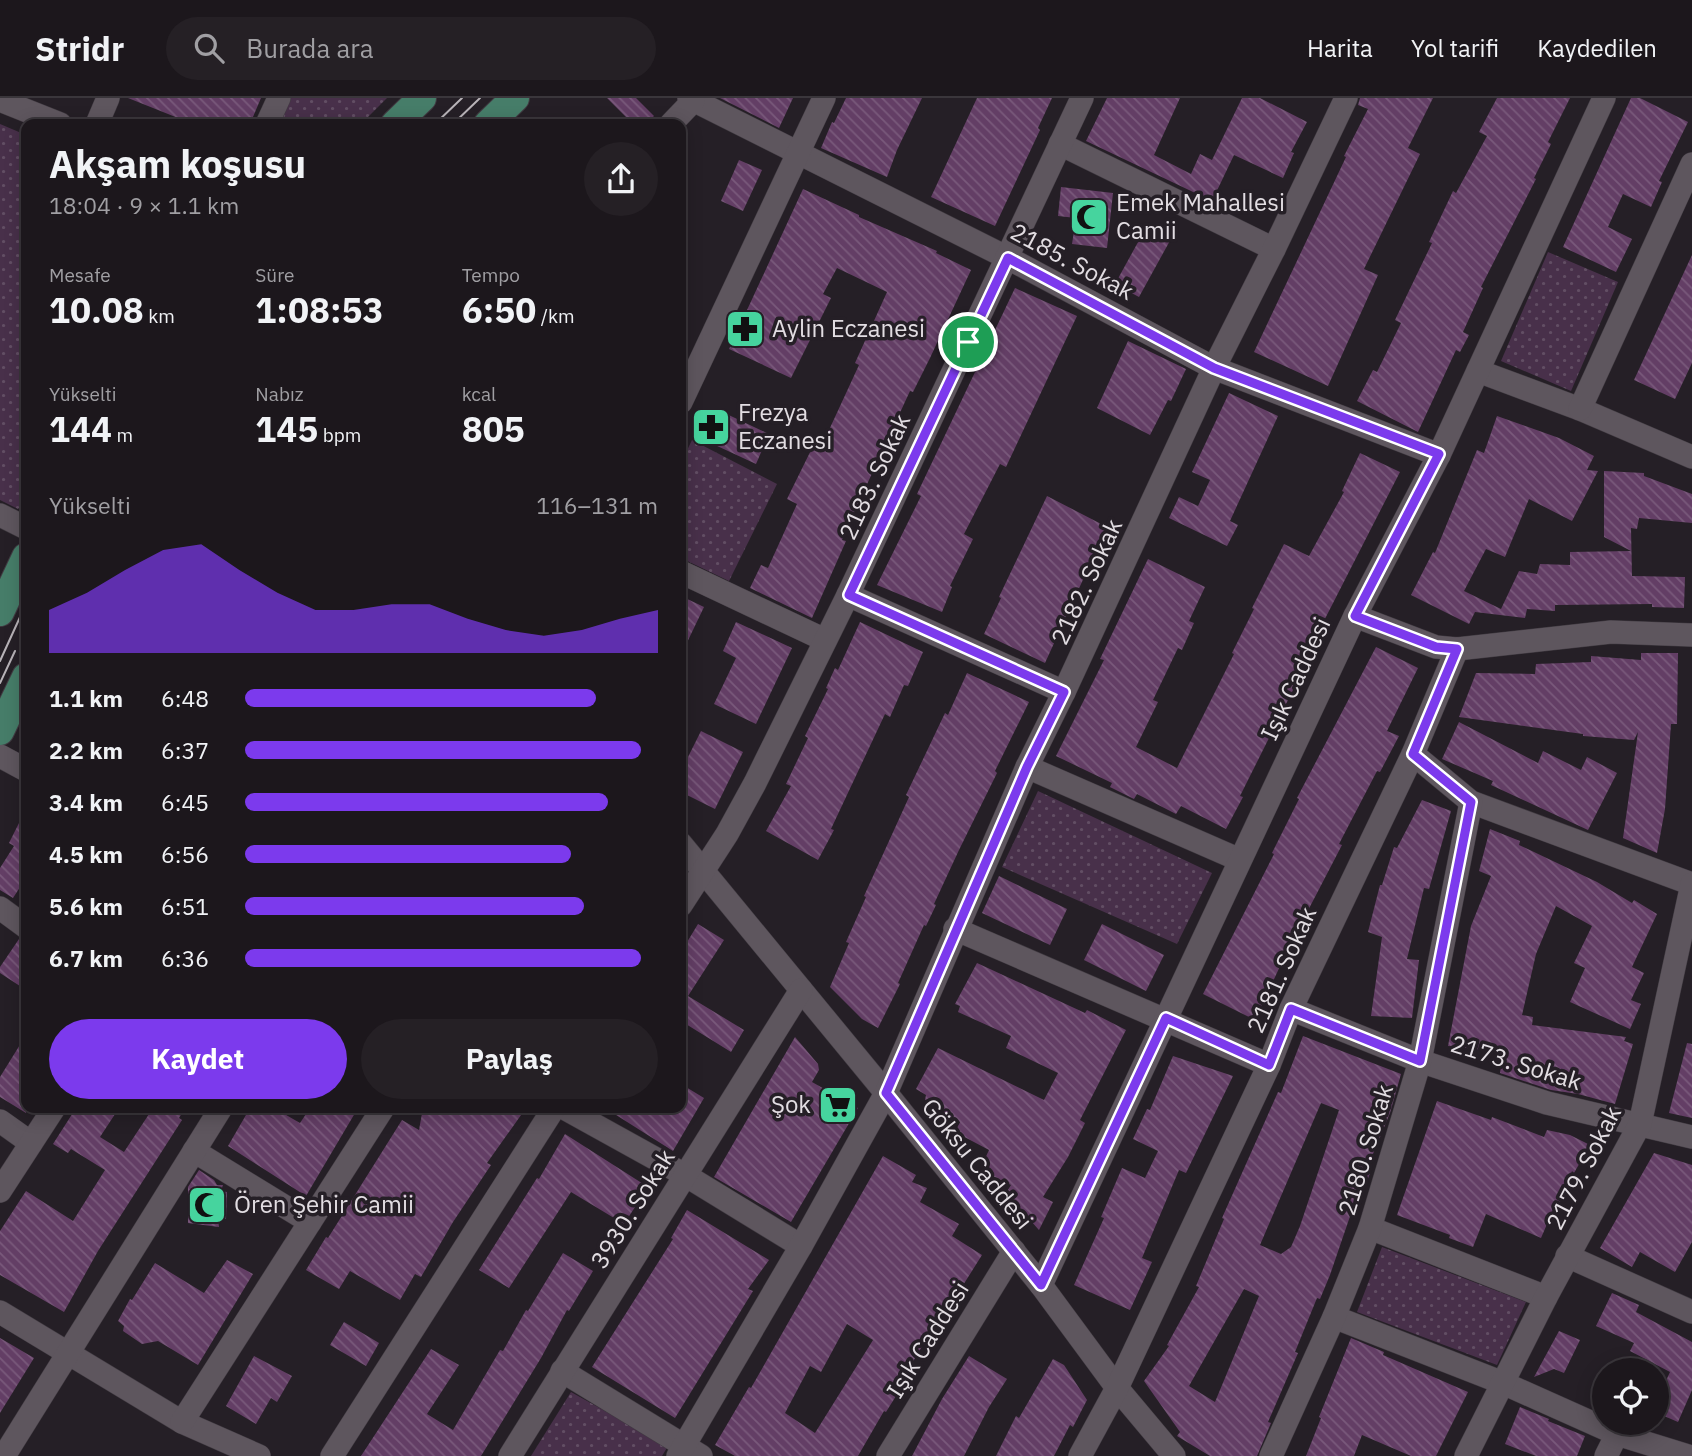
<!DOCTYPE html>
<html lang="tr">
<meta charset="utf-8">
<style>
body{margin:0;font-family:"IBM Plex Sans",sans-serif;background:#252025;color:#f1f3f6;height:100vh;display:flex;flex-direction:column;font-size:26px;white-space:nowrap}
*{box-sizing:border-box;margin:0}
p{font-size:23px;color:#a09fa3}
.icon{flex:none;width:38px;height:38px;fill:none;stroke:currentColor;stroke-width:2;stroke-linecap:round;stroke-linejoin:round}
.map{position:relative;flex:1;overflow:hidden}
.side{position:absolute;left:21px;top:21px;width:665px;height:994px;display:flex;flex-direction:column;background:#1c171c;border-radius:14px;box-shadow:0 4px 18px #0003,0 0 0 2px #3a363b}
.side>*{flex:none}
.controls{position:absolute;left:1592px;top:1260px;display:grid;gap:14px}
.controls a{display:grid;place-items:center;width:77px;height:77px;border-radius:50%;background:#1c171c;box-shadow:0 4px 18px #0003,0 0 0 2px #3a363b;font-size:35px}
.pin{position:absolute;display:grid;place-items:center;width:60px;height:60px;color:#fff;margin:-30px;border:4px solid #fff;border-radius:50%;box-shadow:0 2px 7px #0007}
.round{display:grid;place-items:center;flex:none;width:74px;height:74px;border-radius:37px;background:#252025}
.head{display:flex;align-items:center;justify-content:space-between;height:119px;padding:0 28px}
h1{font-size:38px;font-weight:800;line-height:52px}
.stats{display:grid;grid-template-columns:repeat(3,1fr);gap:10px;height:119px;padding:7px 28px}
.stats div{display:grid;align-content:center}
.stats b{font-size:35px;font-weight:800}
.stats small{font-size:19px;font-weight:400}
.stats p{font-size:19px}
.chart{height:196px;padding:14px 28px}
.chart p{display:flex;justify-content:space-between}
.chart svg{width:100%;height:126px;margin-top:7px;fill:#7c3aed;opacity:.7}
.cta{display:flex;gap:14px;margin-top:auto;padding:14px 28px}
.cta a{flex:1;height:80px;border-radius:42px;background:#7c3aed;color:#fff;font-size:28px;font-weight:800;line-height:80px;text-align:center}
.cta a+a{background:#252025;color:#f1f3f6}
ul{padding:0 28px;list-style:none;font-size:23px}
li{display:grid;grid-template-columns:112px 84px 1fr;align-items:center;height:52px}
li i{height:18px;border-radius:9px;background:#7c3aed}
header{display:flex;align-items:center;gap:42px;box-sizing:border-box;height:98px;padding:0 35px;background:#1c171c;border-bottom:2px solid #3a363b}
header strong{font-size:33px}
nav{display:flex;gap:38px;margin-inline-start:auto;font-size:24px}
.search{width:490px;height:63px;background:#252025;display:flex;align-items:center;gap:18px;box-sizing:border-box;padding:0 24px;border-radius:38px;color:#a09fa3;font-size:26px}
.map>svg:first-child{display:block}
</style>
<header>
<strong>Stridr</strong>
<div class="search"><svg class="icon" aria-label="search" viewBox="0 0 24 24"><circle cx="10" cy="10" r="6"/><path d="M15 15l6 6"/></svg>Burada ara</div>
<nav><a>Harita</a><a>Yol tarifi</a><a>Kaydedilen</a></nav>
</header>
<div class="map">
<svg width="1692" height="1358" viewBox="0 0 1692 1358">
<defs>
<pattern id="park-dots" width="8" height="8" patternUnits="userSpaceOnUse" patternTransform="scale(1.75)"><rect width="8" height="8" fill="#48304a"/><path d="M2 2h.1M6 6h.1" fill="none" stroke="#624e64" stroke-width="1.8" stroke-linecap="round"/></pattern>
<pattern id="building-back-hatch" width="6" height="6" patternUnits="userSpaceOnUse" patternTransform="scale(1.75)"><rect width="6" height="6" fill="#633e65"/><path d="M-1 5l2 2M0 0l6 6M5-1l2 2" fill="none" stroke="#79597b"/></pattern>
</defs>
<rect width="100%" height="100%" fill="#251f26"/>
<g fill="url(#park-dots)">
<path d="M289,0H387L361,26H277Z"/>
<path d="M0,26L26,37V402L18,411L0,402Z"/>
<path d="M1548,154L1618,184L1571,293L1501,263Z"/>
<path d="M692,342L777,386L729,483L681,460V365Z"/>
<path d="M1038,693L1212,775L1177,846L1002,769Z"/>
<path d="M1382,1149L1526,1204L1497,1267L1357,1214Z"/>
<path d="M571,1294L668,1348L662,1358H531Z"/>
</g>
<g fill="url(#building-back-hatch)" fill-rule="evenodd">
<path d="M128,0H261L250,26H193Z"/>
<path d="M607,0H636L654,18L646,26H633Z"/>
<path d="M720,0H793L779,30Z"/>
<path d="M846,0H922L897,52L887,79L821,50L832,24L834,25Z"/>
<path d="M977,0H1052L1038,30L1040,32L995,128L931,99Z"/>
<path d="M1107,0H1180L1154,57L1191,76L1200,56L1212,62L1242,0H1260L1307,24L1291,54L1294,55L1283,80L1234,57L1212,103L1086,43Z"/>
<path d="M1360,0H1433L1408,50L1420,56L1364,171L1378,177L1328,288L1254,254L1346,59L1344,58L1368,11L1358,7Z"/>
<path d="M1497,0H1570L1548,44L1551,46L1534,80L1536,81L1481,189L1483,190L1463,234L1469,237L1460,254L1456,252L1418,334L1357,303L1373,272L1377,274L1401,225L1395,222L1432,145L1429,144L1453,93L1456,95L1487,38L1479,34Z"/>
<path d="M1631,0H1640L1688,24L1659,83L1662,84L1651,109L1623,96L1608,129L1632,141L1616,174L1563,149Z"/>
<path d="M739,62L762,72L743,113L721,103Z"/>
<path d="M1061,89L1113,95L1107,150L1072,146L1076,120L1058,118Z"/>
<path d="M803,91L859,117V119L937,153L936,155L971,172L930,260L913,294L910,293L857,408L842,442L846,443L812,520L750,490L761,467L768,470L797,406L787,401L816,342L823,345L859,267L855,265L887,194L837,170L823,196L831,200L791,280L729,251Z"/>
<path d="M1148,126L1172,139L1139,199L1115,186Z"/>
<path d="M1692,157V265L1675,301L1634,282Z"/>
<path d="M1015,190L1077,218L1006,369L1000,366L964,436L973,441L950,488L952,489L942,514L877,487L921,398L917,396Z"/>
<path d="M1128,243L1186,271L1171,303L1168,302L1150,337L1097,310Z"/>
<path d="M1229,295L1278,318L1230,423L1238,427L1227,448L1169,420L1179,399L1198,408L1210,382L1192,374Z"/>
<path d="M714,310L769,336L756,366L700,340Z"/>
<path d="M1497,318L1559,340L1594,358L1587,372L1598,373L1572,423L1529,401L1505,459L1486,451L1464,493L1501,511L1519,473L1537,476L1540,466L1570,467V454L1631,453L1604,439V373L1644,375V378L1692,396V425L1639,420L1637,431L1631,430L1632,478L1685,479L1684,510L1652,509V506L1555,507V513L1527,511L1525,520L1475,514L1469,526L1411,497L1433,454L1435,455L1477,352L1484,355Z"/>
<path d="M1360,355L1400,374L1307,556L1310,558L1240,698L1243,699L1226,731L1181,708L1176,716L1137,696L1134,701L1110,689L1112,685L1056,658L1104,562L1100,561L1148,461L1205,489L1189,523L1194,525L1182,552L1178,550L1153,602L1158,604L1136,649L1177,670L1234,556L1232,555L1254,511L1252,510L1284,446L1309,458L1344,394L1342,393Z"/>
<path d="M1047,398L1107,429L1045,565L984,536L1001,500L999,499Z"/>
<path d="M681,498L704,509L681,557Z"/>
<path d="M736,524L792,550L756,626L714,606L736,560L723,553Z"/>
<path d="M860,524L923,554L908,588L904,587L890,619L885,616L831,731L834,732L818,762L766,733L791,688L786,686L808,640L805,638L828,591L826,590L835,570L838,572Z"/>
<path d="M1376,549L1418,570L1387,633L1399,638L1380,674L1377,673L1339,746L1342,747L1289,849L1255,922L1203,896L1274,756L1272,755L1299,701L1297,700Z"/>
<path d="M1641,555H1678L1677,626H1671L1665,711L1657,755L1623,740L1638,634L1634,642L1583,638V636L1459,619L1476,575L1535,576L1536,566L1591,564V558L1641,562Z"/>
<path d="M967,575L1029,604L995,673L997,675L959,752L934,806L936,807L926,828L924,827L898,885L900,886L878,930L862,921L830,889L849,845L846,844L866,799L864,798L909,699L906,697L945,615L948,617Z"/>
<path d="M1459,624L1538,665L1543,653L1581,672L1587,659L1617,675L1588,732L1491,687L1493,683L1442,661Z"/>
<path d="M701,633L743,654L715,711L681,694V673Z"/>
<path d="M1422,702L1451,713L1429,791L1424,790L1407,861L1419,862L1412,920L1371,918L1382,839L1368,834L1380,787H1382L1394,749L1397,750Z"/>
<path d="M26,711V780L13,800L0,792V770L14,748L9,745Z"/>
<path d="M1490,731L1520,743L1519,747L1597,784L1632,805L1634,802L1657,816L1632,869L1644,875L1631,902L1641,906L1630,931L1570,904L1585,870L1574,865L1592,828L1556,808L1536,856L1522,917L1533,919L1532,927L1626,939L1624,943L1633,946L1615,1006L1578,996L1551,992L1500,975L1503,954L1448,948L1471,828L1491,778L1479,773Z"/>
<path d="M999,778L1067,811L1050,847L982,815Z"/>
<path d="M698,826L724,842L688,898L744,932L731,954L681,923V854Z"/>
<path d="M1102,826L1164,857L1146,893L1084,862Z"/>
<path d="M19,841L26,843V892L0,875V869Z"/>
<path d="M977,865L1085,915L1087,912L1126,932L1080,1022L1085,1025L1068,1059L1043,1099L1053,1104L1039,1132L1006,1095L1011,1087L988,1076L982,1067L989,1052L955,1034L960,1024L933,1010L934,1005L925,1002L926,997L916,991L938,950L1044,1002L1058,975L1006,950L1011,938L958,914L960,908L955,906Z"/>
<path d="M26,937V1015L0,999V979Z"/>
<path d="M1303,938L1401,976L1390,1015L1368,1068L1372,1070L1364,1091L1360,1089L1330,1177L1320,1201L1317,1200L1295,1254L1298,1255L1268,1324L1271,1325L1257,1358H1210L1177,1338L1180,1334L1144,1283L1169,1248L1167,1247L1199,1189L1196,1188L1224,1121L1222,1120L1278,994L1281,995ZM1321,1005L1339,1012L1300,1128L1291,1149L1281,1156L1260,1147ZM1244,1191L1259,1198L1215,1304L1189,1288Z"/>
<path d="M795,939L818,966L819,972L812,984L858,1010L791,1124L714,1079Z"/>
<path d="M1687,945L1692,946V1020L1669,1015Z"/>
<path d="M1173,958L1233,978L1186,1075L1179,1072L1142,1160L1152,1164L1130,1212L1074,1187L1104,1120L1101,1119L1122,1070L1145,1080L1158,1053L1133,1041L1147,1011L1150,1012Z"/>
<path d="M681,986L704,1000L673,1053L605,1010H681Z"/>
<path d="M1437,1003L1491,1022L1492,1019L1544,1039L1547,1032L1570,1037L1590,1047L1574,1075L1572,1073L1560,1104L1557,1103L1541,1140L1486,1116L1473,1149L1449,1140L1450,1137L1397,1117Z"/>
<path d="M76,1010H119L100,1039L124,1054L153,1010H185L179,1020L182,1022L98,1153L64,1214L0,1177V1133L26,1093L73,1123L105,1072L71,1051L68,1055L53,1046Z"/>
<path d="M250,1010H274L300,1025L310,1010H358L306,1098L228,1048Z"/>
<path d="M423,1010H526L487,1065L491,1067L453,1124L421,1179L415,1176L400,1202L350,1173L339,1191L306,1172L326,1139L328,1140L402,1022L419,1032Z"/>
<path d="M565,1036L648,1089L624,1126L571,1094L509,1190L479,1172L537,1080L539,1081Z"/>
<path d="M1654,1055L1692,1067V1144L1675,1174L1640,1154L1632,1169L1600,1150Z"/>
<path d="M883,1058L916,1077L912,1084L927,1090L920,1104L959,1126L952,1138L982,1157L960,1192L958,1191L937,1229L935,1227L903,1280L906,1282L886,1314L884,1313L858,1358H735L715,1347L749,1289L751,1290ZM847,1226L873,1242L815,1335L785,1315L810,1268L821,1274Z"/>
<path d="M199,1072L214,1082L217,1087H223L221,1093L227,1094L226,1121H218L219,1129L188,1125V1089Z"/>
<path d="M687,1112L769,1162L748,1191L753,1193L675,1320L592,1269L673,1141L671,1140Z"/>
<path d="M563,1155L593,1173L569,1213L567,1212L541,1260L481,1358H361L431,1251L459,1267L427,1316L453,1332L500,1252L503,1253L526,1212L528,1213Z"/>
<path d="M227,1162L253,1176L198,1267L158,1243L142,1246L123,1233L124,1228L118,1223L130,1201L132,1202L155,1165L204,1195Z"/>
<path d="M1612,1195L1639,1207L1636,1214L1692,1244V1292L1678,1324L1657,1315V1302L1670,1274L1630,1253L1634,1245L1596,1228Z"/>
<path d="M344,1224L379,1245L366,1268L330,1247Z"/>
<path d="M1559,1233L1580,1242L1564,1275L1554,1271L1534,1279Z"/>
<path d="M0,1240L34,1260L0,1315Z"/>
<path d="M1351,1240L1384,1254L1383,1257L1468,1294L1436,1358H1411L1362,1337L1354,1358H1306L1321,1320L1319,1319Z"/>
<path d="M254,1258L292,1278L277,1304L271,1300L256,1326L226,1308Z"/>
<path d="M969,1258L1007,1281L989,1309L964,1358H912L942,1301Z"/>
<path d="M1053,1261L1064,1267L1087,1302L1073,1329L1070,1327L1054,1358H996L1016,1318L1019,1320Z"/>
<path d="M1520,1309L1549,1321L1548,1323L1585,1338L1577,1358H1536L1505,1346Z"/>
</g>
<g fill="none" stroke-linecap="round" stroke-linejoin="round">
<g stroke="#413b42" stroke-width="24">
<g id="minor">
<path d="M689,0L1008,160L1214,270L1439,357"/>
<path d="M0,2L60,26"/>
<path d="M97,26L108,0"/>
<path d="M267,26L279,0"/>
<path d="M671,26L693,3"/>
<path d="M1060,46L1274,151"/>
<path d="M1478,273L1580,311L1692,359"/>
<path d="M681,304L824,0"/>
<path d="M1580,311L1692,66"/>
<path d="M0,417L26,430"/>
<path d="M681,474L825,542"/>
<path d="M848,497L1064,594"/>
<path d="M1355,518L1436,549L1457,551L1611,534L1692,537"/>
<path d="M1413,656L1471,704L1692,786"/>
<path d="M0,658L26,672"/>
<path d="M1027,669L1240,762"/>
<path d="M681,746L886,995L1041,1187L1117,1290L1174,1358"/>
<path d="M681,807L727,736L755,685L848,497L1082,0"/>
<path d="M0,810L26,829"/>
<path d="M955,831L1269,967"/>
<path d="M1291,911L1420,963L1547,1005L1692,1039"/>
<path d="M564,1010L685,1077L801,1148"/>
<path d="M0,1023L31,1045"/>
<path d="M194,1053L310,1124"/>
<path d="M0,1093L54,1010"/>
<path d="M1370,1130L1546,1199"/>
<path d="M1567,1158L1692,1214"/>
<path d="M1041,1187L1355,518L1439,357L1604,0"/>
<path d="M0,1214L182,1324L259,1358"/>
<path d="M1334,1219L1503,1285L1617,1336L1688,1358"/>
<path d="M562,1273L701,1358"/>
<path d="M182,1324L383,1010"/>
<path d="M4,1358L221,1010"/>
<path d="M332,1358L554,1010"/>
<path d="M510,1358L801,892"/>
<path d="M678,1358L801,1148L886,995L1027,669L1064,594L1214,270L1274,151L1346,0"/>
<path d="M888,1358L1014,1153"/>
<path d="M1080,1358L1117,1290L1269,967L1291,911L1413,656L1457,551"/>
<path d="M1271,1358L1334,1219L1370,1130L1420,963L1471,704"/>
<path d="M1466,1358L1546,1199L1640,1026L1692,786"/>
<path d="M1606,1358L1617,1336"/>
</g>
</g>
<g stroke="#413b42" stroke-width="30">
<g id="major">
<path d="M395,26L422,0"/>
<path d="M488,26L515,0"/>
<path d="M0,514L26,459"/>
<path d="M0,633L26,579"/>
</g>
</g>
<use href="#minor" stroke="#5e565e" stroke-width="23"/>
<use href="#major" stroke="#467d69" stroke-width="28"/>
<g stroke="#b8b3b8" stroke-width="2">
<path d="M435,26L462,0"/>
<path d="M453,26L480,0"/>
<path d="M0,563L26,506"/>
<path d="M0,585L15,553"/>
</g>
</g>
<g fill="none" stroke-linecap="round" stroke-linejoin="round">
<g stroke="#fff" stroke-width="14">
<path id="route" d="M1008,160L1214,270L1439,356L1355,518L1436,549L1457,551L1413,656L1471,704L1420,963L1291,911L1269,967L1166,920L1041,1187L886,995L1027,669L1064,594L849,497Z"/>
</g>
<use href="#route" stroke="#7c3aed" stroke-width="9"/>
</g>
<defs>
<g id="mosque-square" transform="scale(2.0125)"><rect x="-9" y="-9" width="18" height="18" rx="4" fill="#46d49e" stroke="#251f26"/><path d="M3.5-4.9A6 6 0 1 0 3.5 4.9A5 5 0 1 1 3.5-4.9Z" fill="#111"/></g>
<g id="pharmacy-square" transform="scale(2.0125)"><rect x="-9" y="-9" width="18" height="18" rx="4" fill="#46d49e" stroke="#251f26"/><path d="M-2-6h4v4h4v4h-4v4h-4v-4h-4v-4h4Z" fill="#111"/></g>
<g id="supermarket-square" transform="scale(2.0125)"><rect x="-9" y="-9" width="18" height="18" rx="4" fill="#46d49e" stroke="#251f26"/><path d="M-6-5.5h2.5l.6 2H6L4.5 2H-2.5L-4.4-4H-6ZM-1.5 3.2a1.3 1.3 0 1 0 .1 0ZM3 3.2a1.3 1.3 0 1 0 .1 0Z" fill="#111"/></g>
</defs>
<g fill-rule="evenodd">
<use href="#mosque-square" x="1089" y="119"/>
<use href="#pharmacy-square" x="745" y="231"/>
<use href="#pharmacy-square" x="711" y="329"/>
<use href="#supermarket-square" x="838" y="1007"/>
<use href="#mosque-square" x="207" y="1107"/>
</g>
<g text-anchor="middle" stroke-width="7" stroke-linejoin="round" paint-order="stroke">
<g font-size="24" fill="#e2dde2" stroke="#251f26" text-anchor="start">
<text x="1116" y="113">Emek Mahallesi<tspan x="1116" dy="28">Camii</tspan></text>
<text x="772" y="239">Aylin Eczanesi</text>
<text x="738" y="323">Frezya<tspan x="738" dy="28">Eczanesi</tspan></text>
<text x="811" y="1015" text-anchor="end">Şok</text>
<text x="234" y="1115">Ören Şehir Camii</text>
</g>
<g font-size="24" fill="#e2dde2" stroke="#251f26">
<text transform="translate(1072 164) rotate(28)" y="8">2185. Sokak</text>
<text transform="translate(875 379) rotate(-65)" y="8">2183. Sokak</text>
<text transform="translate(1087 484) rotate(-65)" y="8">2182. Sokak</text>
<text transform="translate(1296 581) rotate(-65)" y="8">Işık Caddesi</text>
<text transform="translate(1282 872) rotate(-66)" y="8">2181. Sokak</text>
<text transform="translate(1516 965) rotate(17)" y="8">2173. Sokak</text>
<text transform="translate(1366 1052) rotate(-73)" y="8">2180. Sokak</text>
<text transform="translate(977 1066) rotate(51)" y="8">Göksu Caddesi</text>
<text transform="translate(1584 1070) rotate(-63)" y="8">2179. Sokak</text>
<text transform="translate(633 1111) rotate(-58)" y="8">3930. Sokak</text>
<text transform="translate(928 1242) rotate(-58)" y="8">Işık Caddesi</text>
</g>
</g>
</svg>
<div class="controls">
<a><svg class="icon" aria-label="locate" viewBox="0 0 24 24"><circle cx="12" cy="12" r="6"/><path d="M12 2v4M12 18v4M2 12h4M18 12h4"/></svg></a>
</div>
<div class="pin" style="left:968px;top:244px;background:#1e9e55"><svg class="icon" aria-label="arrive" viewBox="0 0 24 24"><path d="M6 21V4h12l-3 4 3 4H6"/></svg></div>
<section class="side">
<div class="head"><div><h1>Akşam koşusu</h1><p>18:04 · 9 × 1.1 km</p></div><a class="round"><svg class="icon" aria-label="share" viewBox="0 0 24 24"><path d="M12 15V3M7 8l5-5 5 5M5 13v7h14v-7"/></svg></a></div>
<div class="stats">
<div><p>Mesafe</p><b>10.08<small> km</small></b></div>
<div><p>Süre</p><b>1:08:53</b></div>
<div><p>Tempo</p><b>6:50<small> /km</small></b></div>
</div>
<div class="stats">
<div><p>Yükselti</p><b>144<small> m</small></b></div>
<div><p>Nabız</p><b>145<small> bpm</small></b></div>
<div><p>kcal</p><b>805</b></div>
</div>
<div class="chart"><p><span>Yükselti</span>116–131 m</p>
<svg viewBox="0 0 160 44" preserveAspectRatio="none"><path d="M0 44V29L10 23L20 15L30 8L40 6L50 15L60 23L70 29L80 29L90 27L100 27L110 32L120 36L130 38L140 36L150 32L160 29V44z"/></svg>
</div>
<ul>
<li><b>1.1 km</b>6:48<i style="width:85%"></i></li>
<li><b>2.2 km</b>6:37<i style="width:96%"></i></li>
<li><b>3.4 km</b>6:45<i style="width:88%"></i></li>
<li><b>4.5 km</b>6:56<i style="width:79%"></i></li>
<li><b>5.6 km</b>6:51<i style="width:82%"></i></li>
<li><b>6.7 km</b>6:36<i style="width:96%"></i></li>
</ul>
<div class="cta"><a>Kaydet</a><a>Paylaş</a></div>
</section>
</div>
